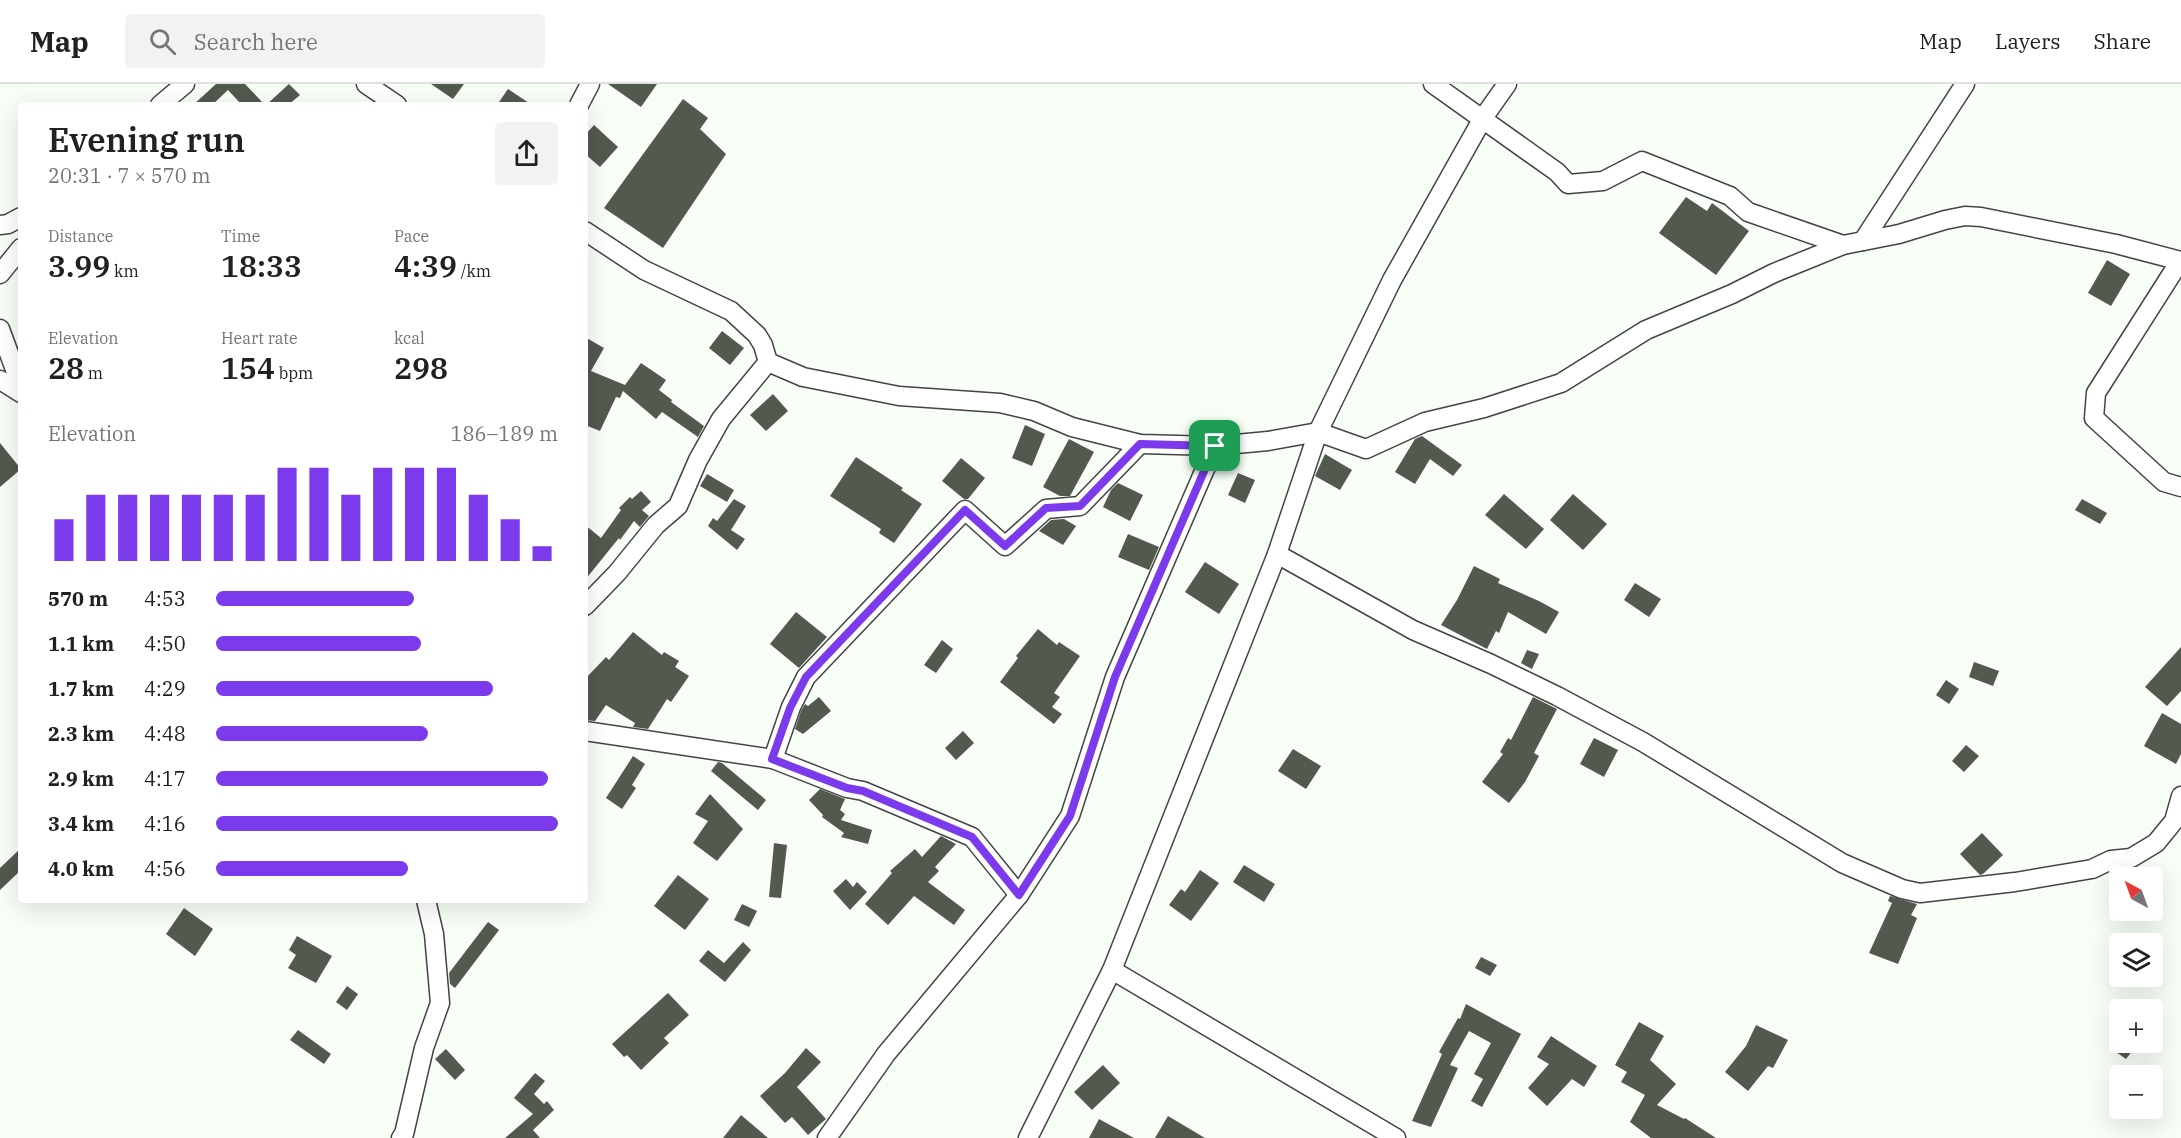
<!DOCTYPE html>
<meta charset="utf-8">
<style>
body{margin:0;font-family:"IBM Plex Serif",serif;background:#f2f2f2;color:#202124;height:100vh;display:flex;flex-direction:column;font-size:22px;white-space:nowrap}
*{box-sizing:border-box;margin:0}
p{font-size:20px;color:#757577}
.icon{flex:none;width:33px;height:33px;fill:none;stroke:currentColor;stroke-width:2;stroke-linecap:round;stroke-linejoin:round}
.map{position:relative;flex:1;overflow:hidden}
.details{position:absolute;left:18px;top:18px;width:570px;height:801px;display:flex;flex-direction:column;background:#fff;border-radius:6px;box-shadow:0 6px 24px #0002}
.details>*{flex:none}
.needle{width:39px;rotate:319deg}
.buttons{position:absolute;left:2109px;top:783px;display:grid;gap:12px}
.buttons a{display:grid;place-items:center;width:54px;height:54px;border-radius:6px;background:#fff;box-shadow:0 6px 24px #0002;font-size:30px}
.pin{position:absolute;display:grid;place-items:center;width:51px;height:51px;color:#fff;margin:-26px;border-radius:12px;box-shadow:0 3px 9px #0006}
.round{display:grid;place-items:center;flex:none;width:63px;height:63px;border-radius:6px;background:#f2f2f2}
.summary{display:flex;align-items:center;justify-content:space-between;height:102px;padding:0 30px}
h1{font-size:33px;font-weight:600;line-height:45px}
.figures{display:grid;grid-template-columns:repeat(3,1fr);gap:9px;height:102px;padding:6px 30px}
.figures div{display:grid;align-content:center}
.figures b{font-size:30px;font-weight:600}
.figures small{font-size:16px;font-weight:400}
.figures p{font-size:16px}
.chart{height:168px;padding:12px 30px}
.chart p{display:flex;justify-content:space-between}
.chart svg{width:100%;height:108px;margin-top:6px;stroke:#7c3aed;stroke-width:6}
ul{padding:0 30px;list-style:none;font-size:20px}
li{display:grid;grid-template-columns:96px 72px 1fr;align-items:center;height:45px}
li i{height:15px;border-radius:8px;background:#7c3aed}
header{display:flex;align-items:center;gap:36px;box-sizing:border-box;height:84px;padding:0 30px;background:#fff;border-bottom:2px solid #e0e0e0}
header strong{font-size:28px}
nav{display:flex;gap:33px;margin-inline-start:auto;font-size:21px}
.search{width:420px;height:54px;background:#f2f2f2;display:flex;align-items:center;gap:15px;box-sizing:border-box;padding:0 21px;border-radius:6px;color:#757577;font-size:22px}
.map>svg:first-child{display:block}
</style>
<header>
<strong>Map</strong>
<div class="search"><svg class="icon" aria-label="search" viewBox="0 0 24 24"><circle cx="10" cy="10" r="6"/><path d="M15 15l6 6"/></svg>Search here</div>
<nav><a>Map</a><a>Layers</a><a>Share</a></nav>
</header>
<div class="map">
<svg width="2181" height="1054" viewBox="0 0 2181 1054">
<rect width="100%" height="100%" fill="#f6fef6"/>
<g fill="#52594e">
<path d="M216,0H245L265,21H242L228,6L212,21H193Z"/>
<path d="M289,0L300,11L288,21H266Z"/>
<path d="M431,0H464L453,15Z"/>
<path d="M608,0H657L641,23Z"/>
<path d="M508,5L532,21H497Z"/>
<path d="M683,15L708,34L700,45L726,70L663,164L604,124Z"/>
<path d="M594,41L618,63L600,83L585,70V51Z"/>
<path d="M1686,113L1707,127L1712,119L1749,147L1716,191L1659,149Z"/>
<path d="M2107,176L2130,190L2111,222L2088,209Z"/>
<path d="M722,247L744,264L730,281L709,264Z"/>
<path d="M585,253L604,264L591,287L625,301L641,279L666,296L659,306L672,316L671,318L704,342L698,353L662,328L656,335L623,307L620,314L616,313L600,347L585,341Z"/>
<path d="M773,310L788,327L766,347L750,331Z"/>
<path d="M1025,341L1045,350L1032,382L1012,374Z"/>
<path d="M1422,352L1462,381L1453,392L1430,375L1415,400L1395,388L1415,355Z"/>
<path d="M1069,355L1094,368L1070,412H1060L1043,403Z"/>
<path d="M0,359L21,385L0,403Z"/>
<path d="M1325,370L1352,386L1340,406L1315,392Z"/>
<path d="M856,373L903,404L901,406L922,420L894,459L879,449L881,445L830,412Z"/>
<path d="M961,374L985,394L968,415H964L942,397Z"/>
<path d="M1238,389L1255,396L1245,419L1228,411Z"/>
<path d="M707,390L734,406L727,418L700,402Z"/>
<path d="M1118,399L1143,411L1130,437L1103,423L1111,406Z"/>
<path d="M641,407L651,418L642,426L649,432L640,443L634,437L620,456L619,454L585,496V441L601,454L621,426L619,424L630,413L632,415Z"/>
<path d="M1504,410L1544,445L1526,465L1485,431Z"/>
<path d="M1573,410L1607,440L1583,466L1550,436Z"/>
<path d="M734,415L746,422L731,446L745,455L737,466L708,442L713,434L717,437Z"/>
<path d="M2082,415L2107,429L2100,440L2075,426Z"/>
<path d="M1064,435L1076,442L1063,461L1039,447L1051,436Z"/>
<path d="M1128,450L1159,463L1149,486L1118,473Z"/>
<path d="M1205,478L1239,500L1219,530L1185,508Z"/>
<path d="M1474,482L1500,495L1498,499L1539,517L1559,528L1546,550L1508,528L1499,549L1496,547L1487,565L1441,541L1457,516Z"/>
<path d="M1635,499L1661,515L1649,533L1624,516Z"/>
<path d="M796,528L827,553L799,584L770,560Z"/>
<path d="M1038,545L1057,561L1059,558L1080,572L1054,609L1060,613L1052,623L1062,630L1054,640L1000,598L1018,574L1016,572Z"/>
<path d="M633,548L662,571L664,568L679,577L675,583L689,592L671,618L667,615L648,645L633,643L635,639L606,621L595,637L585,636V595L606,573L609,576Z"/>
<path d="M942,556L953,565L936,589L924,581Z"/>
<path d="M2181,563V607L2167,622L2145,603Z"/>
<path d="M1527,566L1539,570L1532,585L1521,579Z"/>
<path d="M1974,578L1999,587L1993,602L1969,593Z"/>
<path d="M1946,596L1959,605L1949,620L1936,611Z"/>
<path d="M819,613L831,627L803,650L795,645L801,627L805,620L808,622Z"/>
<path d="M1533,613L1557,625L1534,669L1539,672L1525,698L1509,719L1482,698L1503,670L1500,668L1508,654L1511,656Z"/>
<path d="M2162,629L2181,640V670L2176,680L2144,662Z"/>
<path d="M963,647L974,659L956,676L945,664Z"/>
<path d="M1594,654L1618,666L1604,693L1580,680Z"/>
<path d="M1966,661L1979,672L1964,688L1952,677Z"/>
<path d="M1293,665L1321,682L1306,705L1278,687Z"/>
<path d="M633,672L645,680L632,701L636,704L622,725L606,714Z"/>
<path d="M718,678L722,679L766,716L758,726L711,687Z"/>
<path d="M820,705L845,715L840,726L845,730L841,736L872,746L868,760L841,753L844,749L822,733L823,731L809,716Z"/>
<path d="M710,710L743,745L717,777L693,759L708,737L695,730Z"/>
<path d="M1982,749L2003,771L1983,790L1980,791L1960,770Z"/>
<path d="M941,752L956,760L935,783L939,787L928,798L965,826L954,841L914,812L888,841L865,820L892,789L890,787L915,765L922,773Z"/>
<path d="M774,759L787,761L781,814L769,813Z"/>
<path d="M21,764V786L0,806V784Z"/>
<path d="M1244,781L1275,800L1264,818L1233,798Z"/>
<path d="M1200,786L1219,799L1191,837L1169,821L1181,805L1185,808Z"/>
<path d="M678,791L709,815L685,846L654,822Z"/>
<path d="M846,795L853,803L857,798L867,808L850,826L833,807Z"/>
<path d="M1890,812L1917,820L1911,831L1917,834L1898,880L1869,869L1892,819L1888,817Z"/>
<path d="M742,820L757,827L749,843L734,836Z"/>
<path d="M184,824L213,845L195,872L166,850Z"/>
<path d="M488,838L499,846L455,904L450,900L449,889Z"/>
<path d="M297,852L332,872L316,899L288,884L296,871L289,866Z"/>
<path d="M743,858L751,866L725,898L699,877L708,866L724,879Z"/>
<path d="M1481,873L1497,881L1490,892L1475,884Z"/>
<path d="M347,902L358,910L347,926L336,918Z"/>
<path d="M668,909L689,931L664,954L669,959L641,986L627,971L624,973L612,960Z"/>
<path d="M1466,920L1521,950L1482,1023L1471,1017L1483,995L1474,990L1491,959L1469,947L1450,981L1458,984L1431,1043L1412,1037L1442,970L1439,968L1458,934L1460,935Z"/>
<path d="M1639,938L1664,952L1650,976L1676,1000L1657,1021L1684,1035L1685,1034L1716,1054H1651L1630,1038L1645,1011L1621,998L1627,988L1615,981Z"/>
<path d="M1756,941L1788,956L1773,984L1768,982L1748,1007L1725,988L1746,962Z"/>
<path d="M298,946L331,970L324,980L290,956Z"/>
<path d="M1551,952L1597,982L1584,1003L1572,995L1547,1022L1528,1004L1549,980L1537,973Z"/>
<path d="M2123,958H2139L2126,975L2116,968Z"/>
<path d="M806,964L821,978L797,1003L826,1035L808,1051L792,1033L785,1039L760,1012L785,989Z"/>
<path d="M446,965L465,986L455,996L435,975Z"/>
<path d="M1103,981L1120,999L1092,1026L1074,1008Z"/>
<path d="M535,989L545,997L534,1010L544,1020L547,1017L554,1026L533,1046L540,1054H505L533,1030L514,1014Z"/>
<path d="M741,1031L768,1054H723Z"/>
<path d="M1168,1032L1205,1054H1155Z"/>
<path d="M1099,1035L1134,1054H1089Z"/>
</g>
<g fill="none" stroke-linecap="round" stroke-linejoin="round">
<g stroke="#444" stroke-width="21">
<g id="street">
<path d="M366,0L397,21"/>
<path d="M1433,0L1557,88L1568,100L1603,97L1642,77L1730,112L1748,128L1843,161"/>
<path d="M160,21L185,0"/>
<path d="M579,21L590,0"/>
<path d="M0,141L8,140L21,133"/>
<path d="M585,147L644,186L731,227L757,251L763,261L768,278L803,293L899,312L1000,319L1034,327L1072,343L1140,360L1215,362L1268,357L1318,348L1366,365L1425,338L1484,324L1561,299L1646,246L1732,210L1774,189L1843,161L1899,150L1945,136L1965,132L1981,133L2116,160L2181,177"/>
<path d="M1863,157L1965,0"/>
<path d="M2180,177L2096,309L2094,334L2164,398L2181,403"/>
<path d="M0,190L21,164"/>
<path d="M0,245L21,302"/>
<path d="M0,296L21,309"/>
<path d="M1277,470L1413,546L1491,580L1557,612L1643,658L1842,779L1902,805L1920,809L2015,798L2092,785L2111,776L2131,774L2156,759L2174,737L2181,712"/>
<path d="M585,522L617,489L656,441L678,422L698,376L721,335L768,278"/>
<path d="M585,647L773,675L847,704L863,707L972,753L1019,811"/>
<path d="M773,675L791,623L806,593L965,426L1005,462L1046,425L1080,422L1140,360"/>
<path d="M1112,886L1396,1054"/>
<path d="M401,1054L404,1050L424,964L440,919L434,850L426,816"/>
<path d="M827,1054L886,970L1019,811L1070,732L1115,593L1215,362"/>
<path d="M1028,1054L1112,886L1277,470L1318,348L1392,196L1483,34L1507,0"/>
</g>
</g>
<use href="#street" stroke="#fff" stroke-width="18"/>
</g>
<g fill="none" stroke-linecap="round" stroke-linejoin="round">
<g stroke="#fff" stroke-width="12">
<path id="route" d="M1140,360L1215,362L1115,593L1070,732L1019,811L972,753L863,707L847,704L772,675L790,624L806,593L965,426L1005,462L1046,424L1080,422Z"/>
</g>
<use href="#route" stroke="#7c3aed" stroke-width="8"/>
</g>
</svg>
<div class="buttons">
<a><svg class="needle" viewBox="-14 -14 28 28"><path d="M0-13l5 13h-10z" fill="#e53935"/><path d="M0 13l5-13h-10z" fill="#757577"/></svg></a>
<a><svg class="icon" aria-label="layers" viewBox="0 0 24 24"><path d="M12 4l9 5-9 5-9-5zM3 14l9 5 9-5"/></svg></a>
<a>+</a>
<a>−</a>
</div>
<div class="pin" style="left:1215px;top:362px;background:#1e9e55"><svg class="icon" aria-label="arrive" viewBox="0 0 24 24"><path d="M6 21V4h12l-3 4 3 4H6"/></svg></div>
<section class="details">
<div class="summary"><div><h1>Evening run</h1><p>20:31 · 7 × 570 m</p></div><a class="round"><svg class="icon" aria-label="share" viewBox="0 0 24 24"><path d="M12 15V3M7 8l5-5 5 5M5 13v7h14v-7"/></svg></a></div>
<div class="figures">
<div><p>Distance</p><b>3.99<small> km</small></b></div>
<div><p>Time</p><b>18:33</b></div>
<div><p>Pace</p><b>4:39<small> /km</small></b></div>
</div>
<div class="figures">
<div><p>Elevation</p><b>28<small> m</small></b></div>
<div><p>Heart rate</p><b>154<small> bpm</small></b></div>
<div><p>kcal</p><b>298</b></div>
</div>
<div class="chart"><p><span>Elevation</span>186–189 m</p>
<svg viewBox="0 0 160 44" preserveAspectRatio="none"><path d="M5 44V27M15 44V17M25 44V17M35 44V17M45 44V17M55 44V17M65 44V17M75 44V6M85 44V6M95 44V17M105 44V6M115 44V6M125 44V6M135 44V17M145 44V27M155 44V38"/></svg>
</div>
<ul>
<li><b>570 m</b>4:53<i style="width:58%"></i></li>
<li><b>1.1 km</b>4:50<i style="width:60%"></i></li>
<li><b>1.7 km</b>4:29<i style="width:81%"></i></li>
<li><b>2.3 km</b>4:48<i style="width:62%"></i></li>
<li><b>2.9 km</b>4:17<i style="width:97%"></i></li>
<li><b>3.4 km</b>4:16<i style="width:100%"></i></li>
<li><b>4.0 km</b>4:56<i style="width:56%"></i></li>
</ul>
</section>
</div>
